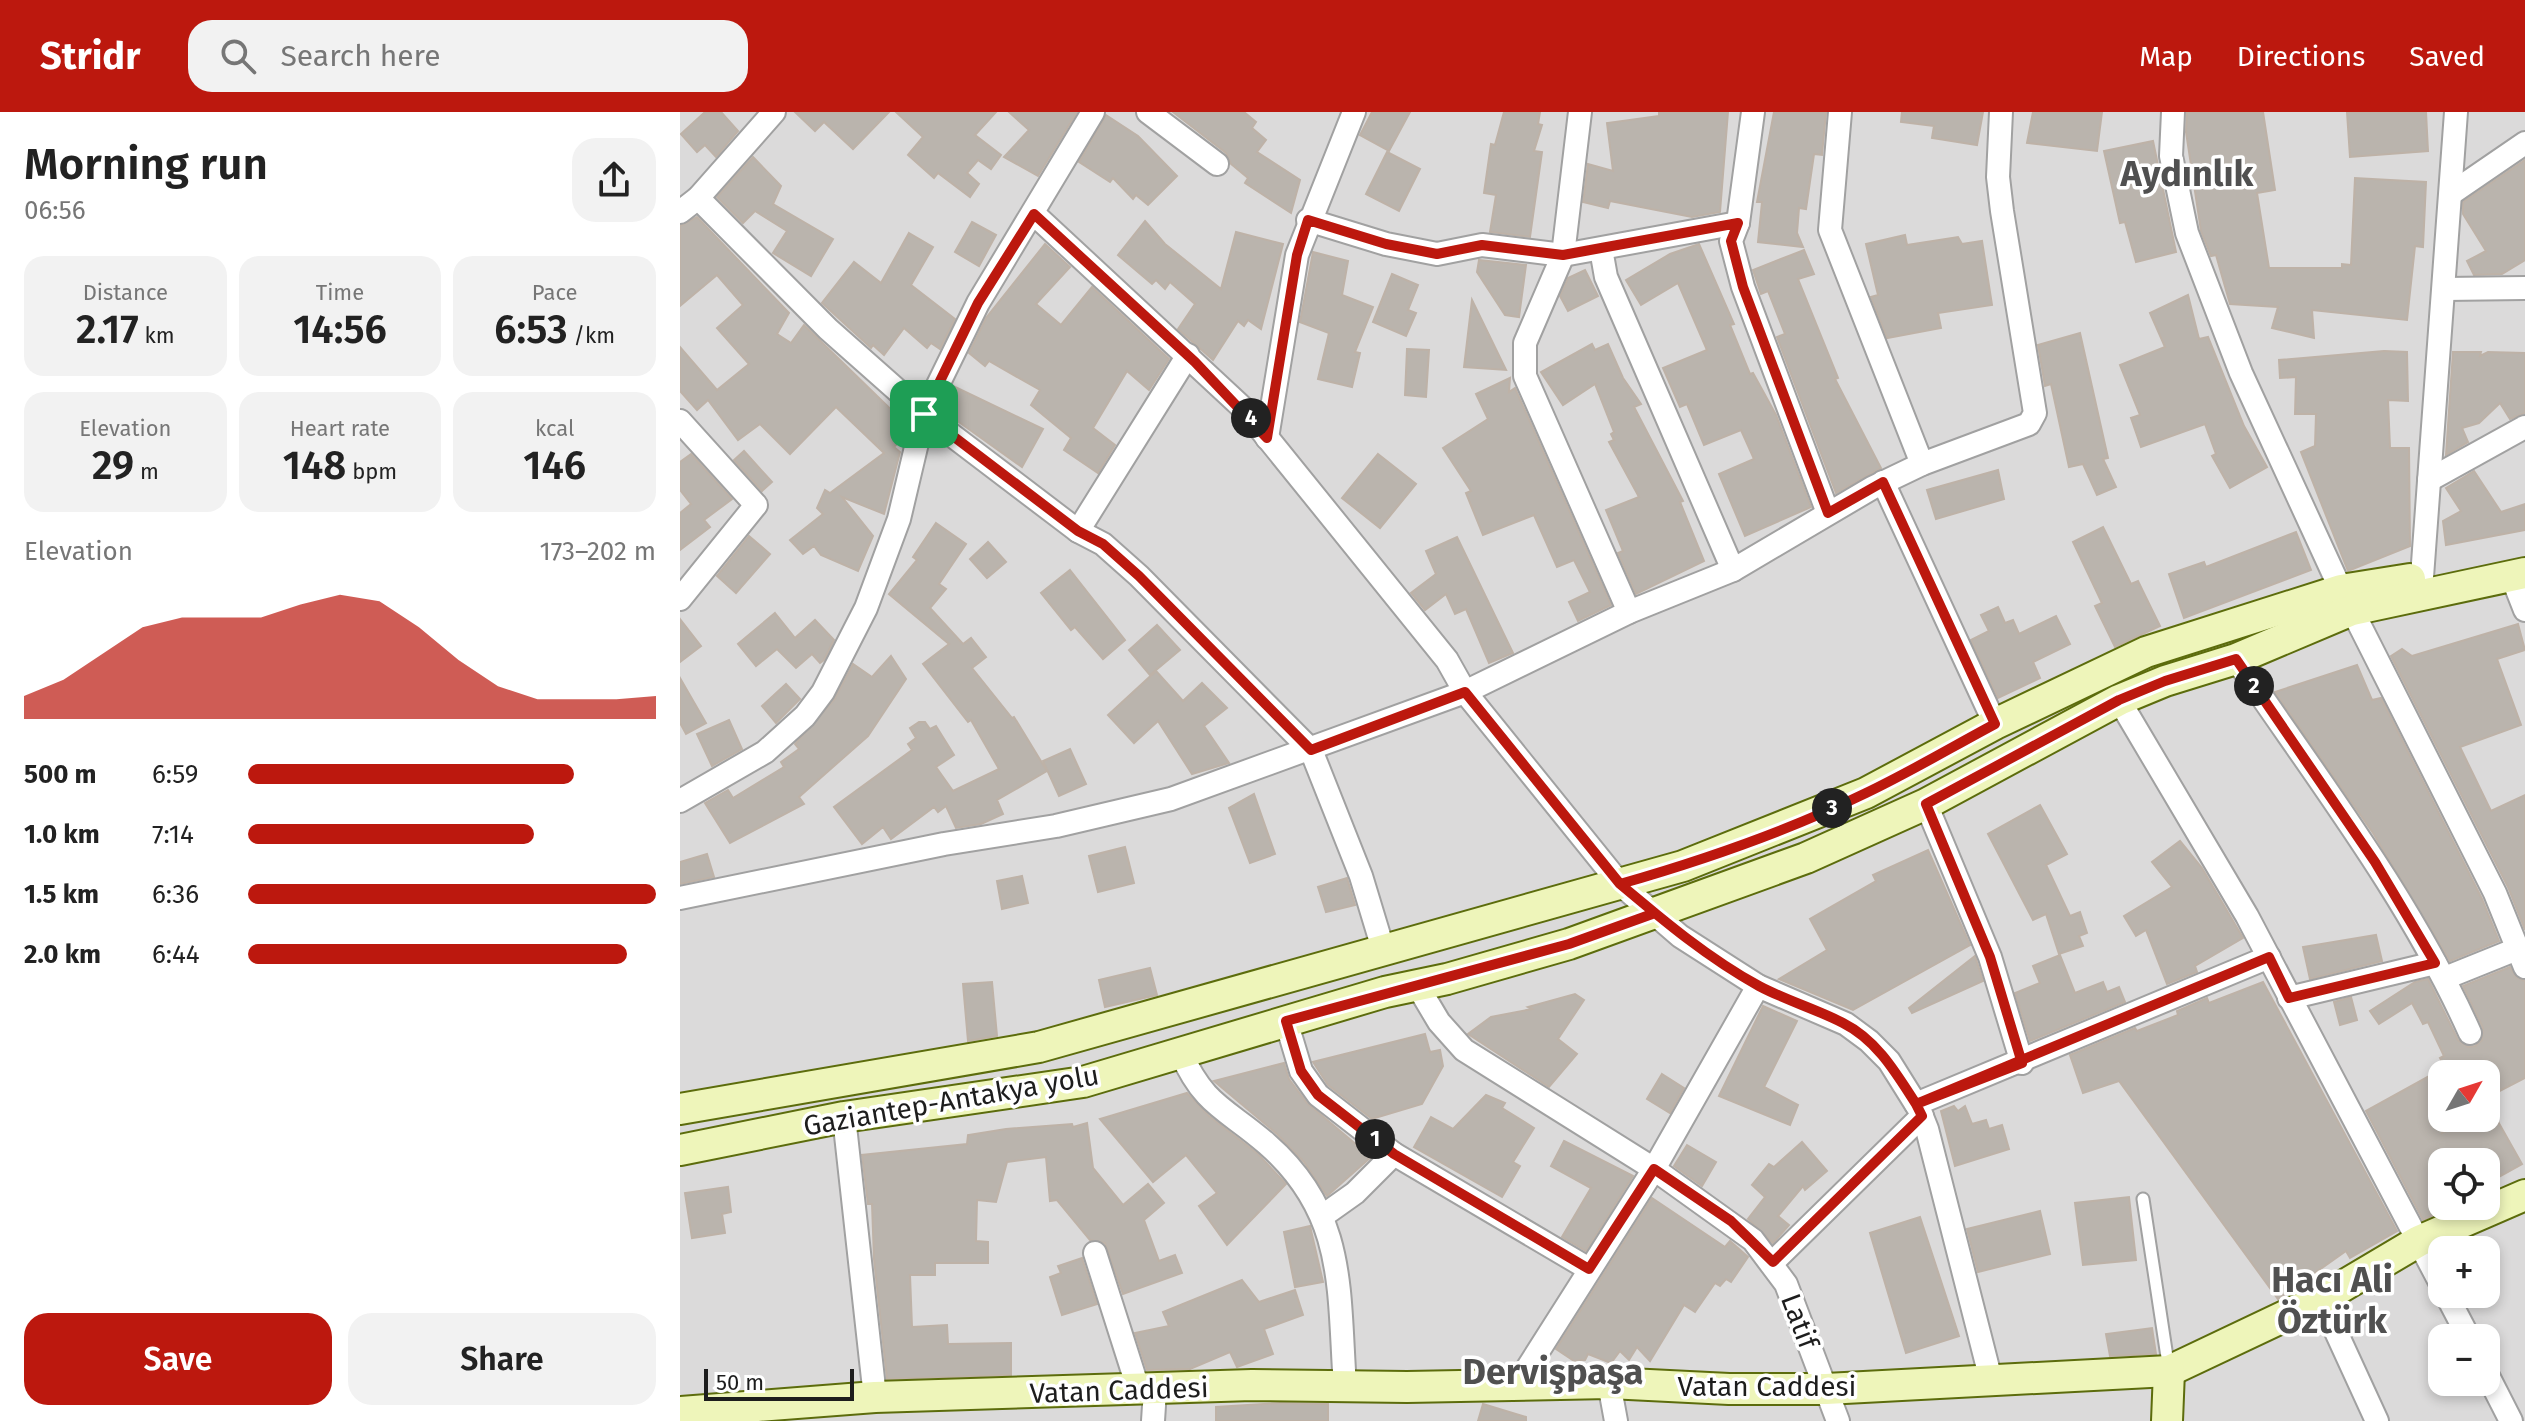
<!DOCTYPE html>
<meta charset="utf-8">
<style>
body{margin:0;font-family:"Fira Sans",sans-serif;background:#f2f2f2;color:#222;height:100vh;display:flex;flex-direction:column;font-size:30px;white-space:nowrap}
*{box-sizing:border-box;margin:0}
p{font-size:26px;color:#767676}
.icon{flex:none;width:44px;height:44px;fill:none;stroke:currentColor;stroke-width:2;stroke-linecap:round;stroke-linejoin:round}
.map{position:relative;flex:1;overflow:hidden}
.details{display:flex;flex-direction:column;background:#fff;width:680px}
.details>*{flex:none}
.needle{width:52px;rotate:51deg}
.fabs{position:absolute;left:1748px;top:948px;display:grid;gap:16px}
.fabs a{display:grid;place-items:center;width:72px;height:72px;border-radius:16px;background:#fff;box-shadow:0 4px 12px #0003;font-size:40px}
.scale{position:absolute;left:24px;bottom:20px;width:150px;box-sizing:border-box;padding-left:8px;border:4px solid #1d1d1d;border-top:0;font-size:22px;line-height:28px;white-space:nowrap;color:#1d1d1d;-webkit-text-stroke:6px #fff;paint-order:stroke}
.pin{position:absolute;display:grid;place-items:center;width:68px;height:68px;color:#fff;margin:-34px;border-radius:16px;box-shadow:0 4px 12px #0006}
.km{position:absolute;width:40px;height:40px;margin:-20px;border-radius:50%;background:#222;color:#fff;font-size:22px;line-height:40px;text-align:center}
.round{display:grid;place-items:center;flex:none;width:84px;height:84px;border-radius:24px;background:#f2f2f2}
.headline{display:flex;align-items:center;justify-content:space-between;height:136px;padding:0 24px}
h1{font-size:44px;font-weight:600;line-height:60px}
.figures{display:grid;grid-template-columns:repeat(3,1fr);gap:12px;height:136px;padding:8px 24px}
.figures div{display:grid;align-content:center;border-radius:20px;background:#f2f2f2;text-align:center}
.figures b{font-size:40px;font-weight:600}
.figures small{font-size:22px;font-weight:400}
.figures p{font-size:22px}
.chart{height:224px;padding:16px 24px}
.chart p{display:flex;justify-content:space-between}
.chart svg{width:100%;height:144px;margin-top:8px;fill:#bc180e;opacity:.7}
.primary-button{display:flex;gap:16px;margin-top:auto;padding:16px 24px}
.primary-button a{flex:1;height:92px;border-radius:24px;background:#bc180e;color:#fff;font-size:32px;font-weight:600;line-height:92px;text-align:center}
.primary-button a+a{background:#f2f2f2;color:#222}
ul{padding:0 24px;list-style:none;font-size:26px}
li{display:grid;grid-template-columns:128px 96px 1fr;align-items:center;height:60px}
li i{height:20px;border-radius:10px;background:#bc180e}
header{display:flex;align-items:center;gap:48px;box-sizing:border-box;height:112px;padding:0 40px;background:#bc180e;color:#fff}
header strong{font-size:38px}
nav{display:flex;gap:44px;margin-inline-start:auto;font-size:28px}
.search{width:560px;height:72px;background:#f2f2f2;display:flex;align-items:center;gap:20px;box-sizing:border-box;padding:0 28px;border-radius:24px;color:#767676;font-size:30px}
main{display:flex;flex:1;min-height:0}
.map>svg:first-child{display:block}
</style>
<header>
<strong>Stridr</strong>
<div class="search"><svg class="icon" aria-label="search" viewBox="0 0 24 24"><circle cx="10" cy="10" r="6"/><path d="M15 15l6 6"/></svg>Search here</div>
<nav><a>Map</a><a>Directions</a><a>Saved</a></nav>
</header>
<main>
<section class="details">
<div class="headline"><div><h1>Morning run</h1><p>06:56</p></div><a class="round"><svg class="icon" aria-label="share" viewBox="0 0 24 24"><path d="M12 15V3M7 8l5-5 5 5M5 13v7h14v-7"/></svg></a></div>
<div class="figures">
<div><p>Distance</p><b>2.17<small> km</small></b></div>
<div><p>Time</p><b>14:56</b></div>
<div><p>Pace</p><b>6:53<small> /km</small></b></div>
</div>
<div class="figures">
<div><p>Elevation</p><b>29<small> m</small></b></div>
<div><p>Heart rate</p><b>148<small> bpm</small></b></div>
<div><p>kcal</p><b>146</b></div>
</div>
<div class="chart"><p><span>Elevation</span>173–202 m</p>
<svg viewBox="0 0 160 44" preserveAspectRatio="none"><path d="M0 44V37L10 32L20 24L30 16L40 13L50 13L60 13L70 9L80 6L90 8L100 16L110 26L120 34L130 38L140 38L150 38L160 37V44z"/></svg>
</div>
<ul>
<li><b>500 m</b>6:59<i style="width:80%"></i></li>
<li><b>1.0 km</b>7:14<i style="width:70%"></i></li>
<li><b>1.5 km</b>6:36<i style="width:100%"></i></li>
<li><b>2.0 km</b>6:44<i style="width:93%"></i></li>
</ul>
<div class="primary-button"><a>Save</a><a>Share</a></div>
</section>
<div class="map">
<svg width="1845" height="1309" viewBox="0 0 1845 1309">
<rect width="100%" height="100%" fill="#edebe4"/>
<path fill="#dbdada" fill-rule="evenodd" d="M0,0H1845V1309H0ZM1762,962H1806V1006H1762ZM1762,1050H1806V1094H1762ZM1762,1138H1806V1182H1762ZM1762,1226H1806V1270H1762Z"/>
<g fill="#bab4ad" stroke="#beb2a7" stroke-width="2">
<path d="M25,0H41L58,19L36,45L25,33L17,40L1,22Z"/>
<path d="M115,0H209L173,37L144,10L135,19Z"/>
<path d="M216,0H316L295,23L321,43L311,57L298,48L287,61L299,72L290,85L258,61L254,66L228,43L243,25Z"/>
<path d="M329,0H397L358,64L324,45L349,18Z"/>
<path d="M493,0H564L576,10L572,16L586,28L577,40L620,68L611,101L565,71L568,66L551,52L546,41Z"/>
<path d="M692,0H730L709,39L680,23Z"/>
<path d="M824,0H860L858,12L862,13L854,39L862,40L850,125L810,120L816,83L804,81L811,32L815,33Z"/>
<path d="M979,0H1048L1040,100L1012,105L930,89L928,96L903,90L908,52L933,59L927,11L979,4Z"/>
<path d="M1094,0H1146L1142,43L1134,42L1126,97L1119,96L1117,121L1123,135L1078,130L1082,90H1077Z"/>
<path d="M1222,0H1303L1297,33L1252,26L1254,14L1221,10Z"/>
<path d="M1353,0H1422L1417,39L1347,31Z"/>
<path d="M1507,0H1583L1595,78L1577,81L1589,156H1662V152L1671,153L1675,66L1746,70L1743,135L1735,134L1727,208L1632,198L1634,226L1592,216L1598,195L1550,192L1536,143L1531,144L1521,119L1506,20Z"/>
<path d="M1667,0H1746L1748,39L1670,45Z"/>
<path d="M426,3L458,24L497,64L468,93L456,83L453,87L433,66L430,70L399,50Z"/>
<path d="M1473,29L1496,140L1456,150L1445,110L1440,111L1424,39Z"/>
<path d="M707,40L740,57L719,99L686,82Z"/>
<path d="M73,45L101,74L93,92L153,127L131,164L93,141L107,119L75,99L63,111L37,85Z"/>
<path d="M1845,48V148L1822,162L1794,163L1787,149L1806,139L1783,102V90Z"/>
<path d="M17,105L109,201L97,222L111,231L124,213L227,313L224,325L214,335L220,340L204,402L162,385L193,424L178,459L141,443L134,434L123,442L110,428L143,402L137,396L145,378L150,381L204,341L156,295L110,342L80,312L58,328L28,288L17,298L0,279V235L37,278L69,252L37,216L63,193L37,163L0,194V114Z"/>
<path d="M465,109L485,132L541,177L556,120L603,132L581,217L568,208L564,214L558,209L533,248L498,217L515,192L490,170L485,177L476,168L472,172L438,143Z"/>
<path d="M292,110L316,123L299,154L275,140Z"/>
<path d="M229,121L253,135L231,173L275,207L260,237L251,231L247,236L224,216L204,243L193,233L191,236L142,191L174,150L201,171Z"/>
<path d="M1225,123L1227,133L1278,125L1282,132L1302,129L1312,193L1258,201L1261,216L1207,226L1191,185L1198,183L1186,132Z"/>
<path d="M365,132L390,155L356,192L381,213L412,175L489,247L469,278L447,259L413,316L435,333L418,361L384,338L391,326L351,293L360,278L309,249L305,254L289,241L306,206Z"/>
<path d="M1019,132L1054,212L1050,213L1070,262L1073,261L1096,303L1131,395L1065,424L1039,362L1074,347L1061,318L1024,333L1007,292L1000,295L983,256L1027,238L998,171L961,193L946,168L990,142Z"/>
<path d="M1124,138L1134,162L1118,167L1158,266L1155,267L1201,356L1156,381L1097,225L1105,222L1088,179L1081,182L1073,158Z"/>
<path d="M633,140L668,149L662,183L693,195L675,240L680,241L672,275L638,267L649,221L620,210Z"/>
<path d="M799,148L846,153L839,205L825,203L797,160Z"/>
<path d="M905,158L918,184L888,199L880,184L888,166Z"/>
<path d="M712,162L738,173L728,198L736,201L726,224L693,210Z"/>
<path d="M1508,183L1519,227L1528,225L1564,314L1587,355L1550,376L1532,344L1536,342L1525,312L1461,335L1451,306L1460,303L1440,253L1485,235L1470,201Z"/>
<path d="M792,188L826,258L784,255Z"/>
<path d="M1400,221L1428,346L1423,347L1436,375L1417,383L1403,352L1389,355L1371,272L1365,274L1358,233Z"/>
<path d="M912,232L915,238L928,232L943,266L961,292L954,295L1003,389L1000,390L1024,449L956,482L938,441L943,439L926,398L959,385L929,330L934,328L931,322L934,320L915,272L883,293L861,260Z"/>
<path d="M727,237L749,238L746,285L725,283Z"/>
<path d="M1704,239L1727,240L1728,289L1708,288L1710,336H1729L1730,434L1668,459L1621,340L1635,334L1636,302H1615L1616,265L1600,266L1599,248Z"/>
<path d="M1773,240H1801L1800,244L1808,240L1845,241V301L1830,307L1820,291L1799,311L1782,316L1788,330L1766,343Z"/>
<path d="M830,266L829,280L835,276L931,493L898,509L889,490L910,480L894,448L877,455L854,403L803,423L786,381L791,379L763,336L808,307L796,282Z"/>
<path d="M273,274L363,317L342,355L262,298Z"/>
<path d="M64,339L92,370L82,379L54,348Z"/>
<path d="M11,342L52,387L24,408L30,415L0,438V401L11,392L0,378V350Z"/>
<path d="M698,342L736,372L700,416L662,386Z"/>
<path d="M1318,358L1324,387L1256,407L1247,378Z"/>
<path d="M1794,359L1821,400L1845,392V418L1766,433L1763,409L1781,399L1766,376Z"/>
<path d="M256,411L286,432L259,472L266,477L250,496L283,532L291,526L306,545L292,556L332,606L334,605L367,659L317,688L323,702L301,712L276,716L266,694L258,700L254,695L211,727L203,715L182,732L154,695L232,638L228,632L236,626L230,616L239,610H245L250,617L256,614L274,643L256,655L273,679L319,657L291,608L288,610L243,552L269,532L209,482L237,448L233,445Z"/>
<path d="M1423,415L1451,472L1458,469L1480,514L1435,535L1415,494L1422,491L1393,430Z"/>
<path d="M1616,420L1631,458L1504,506L1489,462L1524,450L1526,455Z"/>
<path d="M69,424L90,442L56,481L37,464Z"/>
<path d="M777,425L833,541L809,551L786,497L775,502L766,482L745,498L731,481L756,462L746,439Z"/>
<path d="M308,430L326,450L307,466L290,447Z"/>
<path d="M390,458L445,528L423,547L395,515L391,518L361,481Z"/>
<path d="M1318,495L1325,511L1333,508L1339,522L1376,504L1390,532L1353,550L1360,566L1318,586L1291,528L1309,519L1301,503Z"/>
<path d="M95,501L115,526L135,508L154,528L144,548L140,551L132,542L116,556L97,537L76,554L58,532Z"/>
<path d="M0,507L21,534L0,550Z"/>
<path d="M1838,512L1845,538L1817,547L1841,613L1780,635L1811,699L1845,683V818L1828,775L1711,544L1722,537L1732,544Z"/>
<path d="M477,513L500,538L470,563L449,538Z"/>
<path d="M211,544L226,567L188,624L119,685L124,692L50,731L25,691L48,678L53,686L104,655L101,650L119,637L115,632L154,588L173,552L192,565Z"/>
<path d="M1677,553L1692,588L1701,586L1802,787L1819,829L1770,849L1693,721L1595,580Z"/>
<path d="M476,559L503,589L522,571L547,596L524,614L549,651L512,662L478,609L454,631L428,603Z"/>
<path d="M0,566L26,611L6,622L0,611Z"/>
<path d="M106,572L120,587L96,611L82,594Z"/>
<path d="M49,608L62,637L32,654L17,622Z"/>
<path d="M390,637L406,672L379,684L363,649Z"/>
<path d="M574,682L595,742L570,751L549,696Z"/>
<path d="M1360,693L1387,742L1366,753L1390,804L1400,800L1407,821L1399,824L1403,834L1379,842L1366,802L1353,808L1308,722Z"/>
<path d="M1500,729L1522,756L1563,826L1515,854L1517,860L1487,872L1466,818L1456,824L1444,804L1492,775L1472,750Z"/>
<path d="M445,735L454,771L418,780L409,744Z"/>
<path d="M1248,738L1290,833L1173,898L1099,867L1147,838L1130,807L1196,769L1193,763Z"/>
<path d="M27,742L34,765L0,772V750Z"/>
<path d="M342,764L348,791L322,797L317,769Z"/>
<path d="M667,766L675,793L646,800L638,775Z"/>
<path d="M1696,823L1702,849L1630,867L1623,835Z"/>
<path d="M1380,843L1395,881L1423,870L1427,880L1439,875L1445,890L1350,929L1335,881L1360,871L1353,854Z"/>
<path d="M1295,844L1303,869L1232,901L1229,896Z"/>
<path d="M1830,855L1836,865L1845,869V966L1806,986V962H1768L1760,946L1764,944L1748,910L1743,912L1732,891L1699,912L1690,899L1735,870L1748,867L1778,928L1788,935L1795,934L1802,928L1803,916L1783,874Z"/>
<path d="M470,856L477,883L425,895L419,868Z"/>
<path d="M312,870L317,924L288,929L283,872Z"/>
<path d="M1583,870L1717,1119L1670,1146L1666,1139L1598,1187L1439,969L1403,981L1390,943L1455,916L1457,919L1498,903L1497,899L1527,886L1529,891Z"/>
<path d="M895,882L904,888L878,927L897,942L869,975L788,922L811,905L852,897L848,895Z"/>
<path d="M1671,885L1677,908L1660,913L1654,890Z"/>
<path d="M1083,894L1117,909L1084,975L1118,993L1110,1013L1039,984Z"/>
<path d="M745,922L750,940L760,938L763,954L742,992L692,1007L648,973L633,950Z"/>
<path d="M604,951L609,967L627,991L691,1045L647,1084L624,1050L597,1022L534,969Z"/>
<path d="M1762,957V1021L1788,1006H1816L1842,1052L1806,1072V1050H1762V1094H1774L1743,1108L1686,999Z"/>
<path d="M982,962L1004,976L990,1001L967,987Z"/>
<path d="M507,981L529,1004L578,1042L606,1072L547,1133L519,1094L537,1081L506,1043L473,1070L420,1007Z"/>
<path d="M806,983L825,991L822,996L854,1016L833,1050L840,1054L822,1085L734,1035L751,1005L773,1017Z"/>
<path d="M1274,994L1278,999L1285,994L1292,1012L1306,1008L1309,1017L1322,1013L1329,1037L1275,1054L1261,999Z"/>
<path d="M407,1011L413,1056L443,1093L468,1072L484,1091L464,1108L479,1149L495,1143L502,1161L443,1182L425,1131L410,1128L377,1088L370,1089L366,1045L327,1050L316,1090L297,1088L296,1129L308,1130V1151H255V1163H230L232,1215L267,1213L268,1232L331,1231V1263L207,1267L194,1147L192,1092H188L182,1043L287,1032L288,1023L326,1017L392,1012L393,1015Z"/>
<path d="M884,1029L953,1064L906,1139L882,1125L911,1076L871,1054Z"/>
<path d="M1122,1030L1147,1059L1125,1078L1123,1074L1098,1104L1109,1113L1093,1131L1068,1107L1085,1085L1072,1073L1089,1052L1094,1055Z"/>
<path d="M1007,1033L1036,1050L1022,1074L994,1054Z"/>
<path d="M48,1075L51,1100L42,1102L45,1121L12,1126L5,1081Z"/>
<path d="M1449,1085L1456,1148L1403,1153L1395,1091Z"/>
<path d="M972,1086L1045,1135L1050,1129L1068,1145L1051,1170L1046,1167L1040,1174L1035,1171L1015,1200L1004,1193L970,1249L957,1235L949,1248L940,1239L931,1251L908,1242L905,1248L894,1249L876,1237Z"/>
<path d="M1360,1099L1370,1142L1298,1160L1287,1117Z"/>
<path d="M1240,1105L1279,1224L1226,1241L1190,1121Z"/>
<path d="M630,1114L643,1170L615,1175L604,1120Z"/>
<path d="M402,1146L417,1192L382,1203L370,1165L381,1161L378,1154Z"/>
<path d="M562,1168L579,1190L615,1178L623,1203L584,1217L593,1242L557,1255L550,1240L510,1257L467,1258L455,1221L489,1214L483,1200Z"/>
<path d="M1472,1216L1476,1242L1430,1244L1426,1222Z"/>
<path d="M600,1291L648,1292V1309H536V1295Z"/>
<path d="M803,1292L846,1305V1309H798Z"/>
</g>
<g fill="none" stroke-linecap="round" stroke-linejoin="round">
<g stroke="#a1a1a1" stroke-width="15">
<path id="lane" d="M1463,1087L1489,1258"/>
</g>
<g stroke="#a1a1a1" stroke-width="26">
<g id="street">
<path d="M468,0L537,52"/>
<path d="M900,0L883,143L845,231V264L949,500"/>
<path d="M1073,0L1058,111L1051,129L1063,175L1148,401"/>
<path d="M1160,0L1150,118L1242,352"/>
<path d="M1493,0L1491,44L1507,121L1561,261L1661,478"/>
<path d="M1772,81L1845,31"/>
<path d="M18,86L148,217L244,302L398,419L423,432L459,464L631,638L681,764L704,840"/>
<path d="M0,100L18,86L94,0"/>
<path d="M354,102L565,298L767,548L785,580L940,772L1000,824L1078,874L1166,912L1189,929L1209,949L1239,997L1247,1017L1311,1268"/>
<path d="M628,108L706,132L757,142L802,133L883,143L1058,111"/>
<path d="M921,137L926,165L1053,458"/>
<path d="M1765,177L1845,176"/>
<path d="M0,309L76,393L0,487"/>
<path d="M587,326L617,143L674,0"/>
<path d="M1749,368L1845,315"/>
<path d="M1203,370L1315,612"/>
<path d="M398,419L508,243"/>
<path d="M1742,465L1776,0"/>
<path d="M1832,465L1845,498"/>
<path d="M1672,498L1815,781L1845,855"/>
<path d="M1556,547C1638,668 1730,787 1790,921"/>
<path d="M1439,588L1567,804L1762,1174"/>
<path d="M0,689L85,640L125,604L143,580L186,496L219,407L241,314L252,285L298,191L413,0"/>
<path d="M1246,692L1310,845L1342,951"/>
<path d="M0,786L264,732L376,714L491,687L785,580L949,500L1053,458L1192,376L1242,352L1349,312L1355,301L1322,99L1318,65L1321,0"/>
<path d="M1765,866L1837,837"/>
<path d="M737,873L759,910L784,938L974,1057L1073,1128L1106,1172L1158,1309"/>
<path d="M1609,886L1755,851"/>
<path d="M606,909L621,959L638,983L714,1042L909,1157"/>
<path d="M501,941C524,994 547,997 587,1032C667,1102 658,1178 665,1274"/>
<path d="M1236,992L1589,845"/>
<path d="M164,1005L195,1285"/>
<path d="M644,1103L675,1081L714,1042"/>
<path d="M415,1141L458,1276"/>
<path d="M1093,1150L1242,1004"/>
<path d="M1766,1182L1789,1226"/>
<path d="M1641,1187L1697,1309"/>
<path d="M1806,1260L1831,1309"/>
<path d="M838,1271L974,1057L1078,874"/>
<path d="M929,1271L936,1309"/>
<path d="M473,1309L475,1278"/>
</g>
</g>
<g stroke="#5c6c0c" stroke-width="34">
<g id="secondary">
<path d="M0,997L359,935L1003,754L1186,681L1315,612L1466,540L1661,478L1730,467"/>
<path d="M0,1038L164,1005L403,970L705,880L767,867L889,832L1126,746L1246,692L1439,588L1485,569L1556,547L1672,498L1845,461"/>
<path d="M0,1300L195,1285L572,1273L727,1275L929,1271L1049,1277H1146L1489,1259L1641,1187L1739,1129L1845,1083"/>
<path d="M1487,1309L1489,1259"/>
</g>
</g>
<use href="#lane" stroke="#fff" stroke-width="11"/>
<use href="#street" stroke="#fff" stroke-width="22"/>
<use href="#secondary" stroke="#eef5ba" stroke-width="30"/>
</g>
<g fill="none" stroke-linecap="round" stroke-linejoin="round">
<g stroke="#fff" stroke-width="16">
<path id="route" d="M244,302L398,419L423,432L459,464L631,638L785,580L940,772L975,801L889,832L606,909L621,959L638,983L714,1042L909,1157L974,1057L1051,1109L1093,1150L1242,1004L1236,992L1342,951L1310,845L1246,692L1439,588L1485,569L1556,547L1695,750L1755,851L1609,886L1589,845L1236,992C1216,961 1197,928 1163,911C1136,897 1105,888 1079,874C1028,846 984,809 940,772C1024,748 1108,719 1186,681C1230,660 1272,635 1315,612L1203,370L1148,401L1063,175L1051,129L1058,111L883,143L802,133L757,142L706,132L628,108L617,143L587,326L515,250L354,102L298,191L244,302"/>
</g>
<use href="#route" stroke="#bc180e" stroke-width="10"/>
</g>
<g text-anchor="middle" stroke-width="7" stroke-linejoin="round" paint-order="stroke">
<g font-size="28" fill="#1d1d1d" stroke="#fff">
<text transform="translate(271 988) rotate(-10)" y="10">Gaziantep-Antakya yolu</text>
<text transform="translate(1120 1209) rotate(69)" y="10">Latif</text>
<text x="1087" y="1284">Vatan Caddesi</text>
<text transform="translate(439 1278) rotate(-2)" y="10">Vatan Caddesi</text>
</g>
<g font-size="36" font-weight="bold" fill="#505050" stroke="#fff">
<text x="1507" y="74">Aydınlık</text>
<text x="1652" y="1180">Hacı Ali<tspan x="1652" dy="41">Öztürk</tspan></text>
<text x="873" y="1272">Dervişpaşa</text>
</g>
</g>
</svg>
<div class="fabs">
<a><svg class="needle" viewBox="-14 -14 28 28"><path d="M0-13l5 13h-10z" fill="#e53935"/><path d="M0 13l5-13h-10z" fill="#767676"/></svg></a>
<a><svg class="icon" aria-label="locate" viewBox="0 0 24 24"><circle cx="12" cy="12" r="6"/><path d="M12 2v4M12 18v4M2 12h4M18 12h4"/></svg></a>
<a>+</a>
<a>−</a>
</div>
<div class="scale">50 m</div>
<div class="pin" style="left:244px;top:302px;background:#1e9e55"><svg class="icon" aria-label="arrive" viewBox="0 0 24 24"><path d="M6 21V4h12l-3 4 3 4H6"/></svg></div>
<b class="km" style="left:695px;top:1027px">1</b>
<b class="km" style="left:1574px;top:574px">2</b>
<b class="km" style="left:1152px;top:696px">3</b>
<b class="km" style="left:571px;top:306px">4</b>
</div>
</main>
